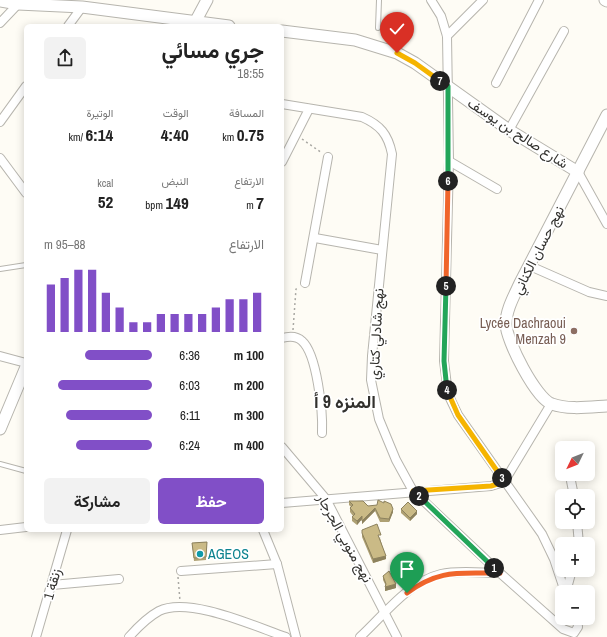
<!DOCTYPE html>
<html lang="ar">
<meta charset="utf-8">
<style>
body{margin:0;font-family:"Archivo Narrow",Vazirmatn,sans-serif;background:#f2f2f2;color:#222;direction:rtl;height:100vh;display:flex;flex-direction:column;font-size:15px;white-space:nowrap}
*{box-sizing:border-box;margin:0}
p{font-size:13px;color:#767676}
.icon{flex:none;width:22px;height:22px;fill:none;stroke:currentColor;stroke-width:2;stroke-linecap:round;stroke-linejoin:round}
.map{position:relative;flex:1;overflow:hidden;direction:ltr}
.panel{position:absolute;left:24px;top:24px;width:260px;height:508px;display:flex;flex-direction:column;background:#fff;border-radius:6px;box-shadow:0 2px 10px #0003;direction:rtl}
.panel>*{flex:none}
.needle{width:26px;rotate:227deg}
.buttons{position:absolute;left:555px;top:441px;display:grid;gap:8px}
.buttons a{display:grid;place-items:center;width:40px;height:40px;border-radius:6px;background:#fff;box-shadow:0 2px 10px #0003;font-size:20px}
.pin{position:absolute;display:grid;place-items:center;width:34px;height:34px;color:#fff;margin:-41px -17px;border-radius:50% 50% 50% 0;rotate:-45deg;box-shadow:0 0 4px #0007}
.pin .icon{rotate:45deg}
.km{position:absolute;width:20px;height:20px;margin:-10px;border-radius:50%;background:#222;color:#fff;font-size:11px;line-height:20px;text-align:center}
.round{display:grid;place-items:center;flex:none;width:42px;height:42px;border-radius:6px;background:#f2f2f2}
.summary{display:flex;align-items:center;justify-content:space-between;height:68px;padding:0 20px}
h1{font-size:22px;font-weight:700;line-height:30px}
.stats{display:grid;grid-template-columns:repeat(3,1fr);gap:6px;height:68px;padding:4px 20px}
.stats div{display:grid;align-content:center}
.stats b{font-size:17px;font-weight:700}
.stats small{font-size:11px;font-weight:400}
.stats p{font-size:11px}
.chart{height:112px;padding:8px 20px}
.chart p{display:flex;justify-content:space-between}
.chart svg{width:100%;height:72px;margin-top:4px;stroke:#814fc7;stroke-width:6}
.cta{display:flex;gap:8px;margin-top:auto;padding:8px 20px}
.cta a{flex:1;height:46px;border-radius:6px;background:#814fc7;color:#fff;font-size:16px;font-weight:700;line-height:46px;text-align:center}
.cta a+a{background:#f2f2f2;color:#222}
ul{padding:0 20px;list-style:none;font-size:13px}
li{display:grid;grid-template-columns:64px 48px 1fr;align-items:center;height:30px}
li i{height:10px;border-radius:5px;background:#814fc7}
.map>svg:first-child{display:block}
</style>
<div class="map">
<svg width="607" height="637" viewBox="0 0 607 637">
<rect width="100%" height="100%" fill="#fefcf5"/>
<g fill="none" stroke-linecap="round" stroke-linejoin="round">
<g stroke="#b7b5ae" stroke-width="6">
<g id="lane">
<path d="M378,28L379,0"/>
<path d="M0,269L26,265"/>
<path d="M0,464L26,471"/>
</g>
</g>
<g stroke="#b7b5ae" stroke-width="10">
<g id="street">
<path d="M431,0L441,16L447,36L449,161L444,361L448,394L458,415L542,534L554,559L565,592"/>
<path d="M0,23L20,2"/>
<path d="M68,26L82,7"/>
<path d="M447,36L483,0"/>
<path d="M496,83L539,0"/>
<path d="M282,104L362,117C380,125 388,134 392,154L372,356L371,380L379,419L396,460L413,491L500,573L563,629L574,633L578,627L577,618"/>
<path d="M0,122L26,86"/>
<path d="M509,130L564,31"/>
<path d="M0,158L26,193"/>
<path d="M449,161L497,189"/>
<path d="M282,162L309,109"/>
<path d="M578,172L607,224"/>
<path d="M315,238L382,250"/>
<path d="M530,266L589,292L607,296"/>
<path d="M305,283L328,157"/>
<path d="M282,338C289,336 296,335 302,341C317,354 323,412 322,433"/>
<path d="M0,356L26,363"/>
<path d="M282,447L326,499L397,637"/>
<path d="M571,481L574,496"/>
<path d="M282,503L491,486L504,482L551,404"/>
<path d="M577,522L579,544"/>
<path d="M0,530L26,527"/>
<path d="M263,530L277,564L296,637"/>
<path d="M181,571L277,564"/>
<path d="M52,585L119,579"/>
<path d="M566,592L572,570"/>
<path d="M36,637L67,530"/>
<path d="M129,637C137,628 148,617 159,611C189,596 256,627 286,637"/>
<path d="M360,637C384,615 408,582 441,574C458,570 482,573 500,573"/>
</g>
</g>
<g stroke="#b7b5ae" stroke-width="13">
<g id="secondary">
<path d="M605,0L607,1"/>
<path d="M0,1L18,4L82,7L229,26"/>
<path d="M193,26L207,0"/>
<path d="M282,31L355,40L397,53L415,63L509,130L578,172"/>
<path d="M607,115L520,283C514,296 506,310 506,324C506,340 536,399 552,404C568,410 590,407 607,406"/>
<path d="M0,429L26,367"/>
</g>
</g>
<g stroke="#a9a8a3" stroke-width="1.5" stroke-dasharray="2 3" stroke-linecap="butt">
<path d="M302,139L322,153"/>
<path d="M293,330L296,289L299,287"/>
<path d="M178,577L180,601"/>
</g>
<use href="#lane" stroke="#fff" stroke-width="4"/>
<use href="#street" stroke="#fff" stroke-width="8"/>
<use href="#secondary" stroke="#fff" stroke-width="11"/>
</g>
<g fill="#aea073">
<path d="M349,501L393,512L389,522H380L375,511L362,524V519L357,525L352,521V517L353,516L350,512V508L351,507L349,505Z"/>
<path d="M401,509L417,514L410,521L401,513Z"/>
<path d="M362,533L381,538H380L386,559L373,563L362,537Z"/>
<path d="M207,542L206,560L194,561L192,543Z"/>
<path d="M383,576L396,588L385,591L386,586L383,580Z"/>
</g>
<g fill="#8d825e">
<path d="M375,508V511L362,524V521Z"/>
<path d="M393,509V512L389,522V519Z"/>
<path d="M417,511V514L410,521V518Z"/>
<path d="M362,516V519L357,525V521Z"/>
<path d="M386,556V559L373,563V559Z"/>
<path d="M396,584V588L385,591V587Z"/>
</g>
<g fill="#caba86" stroke="#8d825e">
<path d="M378,500L384,503V501L391,504L393,509L389,519L380,518L375,508L362,521V516L357,521L352,517L355,514L350,508L353,505L349,501H363L368,506L377,505Z"/>
<path d="M408,502L417,511L410,518L401,509Z"/>
<path d="M377,524L381,535H378L386,556L373,559L362,533V530Z"/>
<path d="M207,542L206,557L194,558L192,543Z"/>
<path d="M389,571L396,584L385,587L386,584L383,576Z"/>
</g>
<g fill="none" stroke-linecap="round" stroke-linejoin="round">
<g stroke="#fff" stroke-width="8">
<path id="split-1" d="M407,593C441,568 460,574 500,573L494,568"/>
</g>
<g stroke="#fff" stroke-width="8">
<path id="split-2" d="M419,496L494,568"/>
</g>
<g stroke="#fff" stroke-width="8">
<path id="split-3" d="M419,496L413,491L491,486L504,482L502,478"/>
</g>
<g stroke="#fff" stroke-width="8">
<path id="split-4" d="M447,390L458,415L502,478"/>
</g>
<g stroke="#fff" stroke-width="8">
<path id="split-5" d="M446,286L444,361L447,390"/>
</g>
<g stroke="#fff" stroke-width="8">
<path id="split-6" d="M446,286L448,181"/>
</g>
<g stroke="#fff" stroke-width="8">
<path id="split-7" d="M440,81L448,86V181"/>
</g>
<g stroke="#fff" stroke-width="8">
<path id="split-8" d="M397,53L415,63L440,81"/>
</g>
<use href="#split-1" stroke="#f0652b" stroke-width="5"/>
<use href="#split-2" stroke="#22a559" stroke-width="5"/>
<use href="#split-3" stroke="#f5b400" stroke-width="5"/>
<use href="#split-4" stroke="#f5b400" stroke-width="5"/>
<use href="#split-5" stroke="#22a559" stroke-width="5"/>
<use href="#split-6" stroke="#f0652b" stroke-width="5"/>
<use href="#split-7" stroke="#22a559" stroke-width="5"/>
<use href="#split-8" stroke="#f5b400" stroke-width="5"/>
</g>
<circle fill="#8d6e63" stroke="#fff" stroke-width="1.5" cx="574" cy="331" r="4"/>
<circle fill="#0f9aa8" stroke="#fff" stroke-width="1.5" cx="200" cy="554" r="4"/>
<g text-anchor="middle" stroke-width="3.5" stroke-linejoin="round" paint-order="stroke">
<g font-size="14" fill="#32312e" stroke="#fff">
<text transform="translate(518 133) rotate(33)" y="5">شارع صالح بن يوسف</text>
<text transform="translate(538 250) rotate(-63)" y="5">نهج حسان الكناني</text>
<text transform="translate(376 334) rotate(-87)" y="5">نهج شادلي كتاري</text>
<text transform="translate(345 538) rotate(61)" y="5">نهج منوبي الجرجار</text>
<text transform="translate(52 584) rotate(-74)" y="5">زنقة 1</text>
</g>
<g font-size="14" fill="#785e54" stroke="#fff" text-anchor="end">
<text x="566" y="328">Lycée Dachraoui<tspan x="566" dy="16">Menzah 9</tspan></text>
</g>
<g font-size="14" fill="#0d838f" stroke="#fff" text-anchor="start">
<text x="208" y="559">AGEOS</text>
</g>
<g font-size="18" font-weight="bold" fill="#32312e" stroke="#fff">
<text x="345" y="408">المنزه 9 أ</text>
</g>
</g>
</svg>
<div class="buttons">
<a><svg class="needle" viewBox="-14 -14 28 28"><path d="M0-13l5 13h-10z" fill="#e53935"/><path d="M0 13l5-13h-10z" fill="#767676"/></svg></a>
<a><svg class="icon" aria-label="locate" viewBox="0 0 24 24"><circle cx="12" cy="12" r="6"/><path d="M12 2v4M12 18v4M2 12h4M18 12h4"/></svg></a>
<a>+</a>
<a>−</a>
</div>
<div class="pin" style="left:407px;top:593px;background:#1e9e55"><svg class="icon" aria-label="arrive" viewBox="0 0 24 24"><path d="M6 21V4h12l-3 4 3 4H6"/></svg></div>
<div class="pin" style="left:397px;top:53px;background:#d93025"><svg class="icon" aria-label="check" viewBox="0 0 24 24"><path d="M5 12l5 5 9-10"/></svg></div>
<b class="km" style="left:494px;top:568px">1</b>
<b class="km" style="left:419px;top:496px">2</b>
<b class="km" style="left:502px;top:478px">3</b>
<b class="km" style="left:447px;top:390px">4</b>
<b class="km" style="left:446px;top:286px">5</b>
<b class="km" style="left:448px;top:181px">6</b>
<b class="km" style="left:440px;top:81px">7</b>
<section class="panel">
<div class="summary"><div><h1>جري مسائي</h1><p>18:55</p></div><a class="round"><svg class="icon" aria-label="share" viewBox="0 0 24 24"><path d="M12 15V3M7 8l5-5 5 5M5 13v7h14v-7"/></svg></a></div>
<div class="stats">
<div><p>المسافة</p><b>0.75<small> km</small></b></div>
<div><p>الوقت</p><b>4:40</b></div>
<div><p>الوتيرة</p><b>6:14<small> /km</small></b></div>
</div>
<div class="stats">
<div><p>الارتفاع</p><b>7<small> m</small></b></div>
<div><p>النبض</p><b>149<small> bpm</small></b></div>
<div><p>kcal</p><b>52</b></div>
</div>
<div class="chart"><p><span>الارتفاع</span>88–95 m</p>
<svg viewBox="0 0 160 44" preserveAspectRatio="none"><path d="M5 44V15M15 44V11M25 44V6M35 44V6M45 44V20M55 44V29M65 44V38M75 44V38M85 44V33M95 44V33M105 44V33M115 44V33M125 44V29M135 44V24M145 44V24M155 44V20"/></svg>
</div>
<ul>
<li><b>100 m</b>6:36<i style="width:62%"></i></li>
<li><b>200 m</b>6:03<i style="width:87%"></i></li>
<li><b>300 m</b>6:11<i style="width:80%"></i></li>
<li><b>400 m</b>6:24<i style="width:70%"></i></li>
</ul>
<div class="cta"><a>حفظ</a><a>مشاركة</a></div>
</section>
</div>
